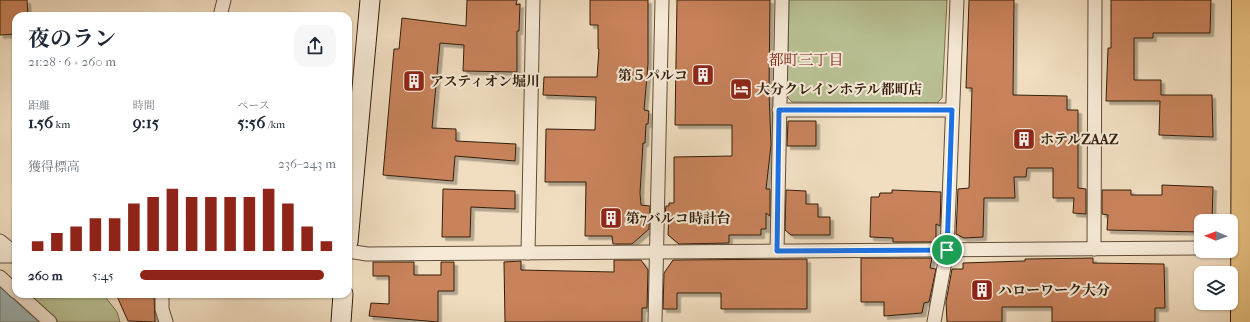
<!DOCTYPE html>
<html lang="ja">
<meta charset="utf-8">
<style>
body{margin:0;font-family:"IM FELL French Canon","Noto Serif JP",serif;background:#f6f6f7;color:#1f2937;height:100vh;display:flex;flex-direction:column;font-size:15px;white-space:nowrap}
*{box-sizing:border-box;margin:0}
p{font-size:13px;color:#747a83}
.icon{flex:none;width:22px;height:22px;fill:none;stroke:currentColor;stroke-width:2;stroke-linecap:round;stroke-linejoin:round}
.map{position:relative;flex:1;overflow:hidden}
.panel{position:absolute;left:12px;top:12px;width:340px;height:286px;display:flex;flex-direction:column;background:#fff;border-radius:12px;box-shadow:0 1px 3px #0004}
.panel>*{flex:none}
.needle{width:26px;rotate:271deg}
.tools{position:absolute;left:1194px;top:214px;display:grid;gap:8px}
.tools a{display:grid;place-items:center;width:44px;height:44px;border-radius:8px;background:#fff;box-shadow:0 1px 3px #0004;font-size:20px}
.pin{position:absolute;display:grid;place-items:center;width:34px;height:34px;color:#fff;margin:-17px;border:2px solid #fff;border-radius:50%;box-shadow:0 1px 4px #0007}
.round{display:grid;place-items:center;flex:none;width:42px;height:42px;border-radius:12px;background:#f6f6f7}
.summary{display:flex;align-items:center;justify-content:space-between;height:68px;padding:0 16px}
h1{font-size:22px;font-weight:700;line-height:30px}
.figures{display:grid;grid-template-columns:repeat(3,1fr);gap:6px;height:68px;padding:4px 16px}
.figures div{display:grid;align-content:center}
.figures b{font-size:17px;font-weight:700}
.figures small{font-size:11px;font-weight:400}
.figures p{font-size:11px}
.chart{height:112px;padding:8px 16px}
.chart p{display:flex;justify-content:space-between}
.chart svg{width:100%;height:72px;margin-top:4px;stroke:#8f2418;stroke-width:6}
ul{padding:0 16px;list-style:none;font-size:13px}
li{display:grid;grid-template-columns:64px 48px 1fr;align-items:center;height:30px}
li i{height:10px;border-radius:5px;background:#8f2418}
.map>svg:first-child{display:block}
</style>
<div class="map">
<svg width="1250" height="322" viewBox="0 0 1250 322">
<defs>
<filter id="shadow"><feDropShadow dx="3.5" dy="3.5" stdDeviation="0" flood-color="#0004"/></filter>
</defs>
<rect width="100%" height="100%" fill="#f1dec1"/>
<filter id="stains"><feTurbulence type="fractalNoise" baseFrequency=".005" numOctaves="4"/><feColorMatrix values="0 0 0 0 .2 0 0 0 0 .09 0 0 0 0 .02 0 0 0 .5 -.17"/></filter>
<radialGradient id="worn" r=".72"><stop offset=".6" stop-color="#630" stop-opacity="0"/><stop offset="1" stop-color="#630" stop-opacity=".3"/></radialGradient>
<g fill="#b9c194" stroke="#767050">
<path d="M789,0H947L942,98L937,103L792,102L787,97Z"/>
<path d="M36,294H103L117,312L120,322H54L27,299Z"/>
</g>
<path fill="#9fb9bd" stroke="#747b76" d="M0,287L39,322H0Z"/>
<g fill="#c9835b" stroke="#331e0b" filter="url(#shadow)">
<path d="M0,0H27L28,16H16V34L0,35Z"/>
<path d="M467,0H517L516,5L520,4L519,31H517V72L463,71L464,45L440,43L432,128L456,129V141L516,144L515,161L455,156L453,181L383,175L394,49H399L402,18L466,26Z"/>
<path d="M590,0H648V64L644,110L649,111L648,124H646L645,143H643L640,193L641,205L650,206L649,229L632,244H613L612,236H585L586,182H545L546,129L595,130L596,97L543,95L544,77H597L599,49H598V25H590Z"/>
<path d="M677,0H770L769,92L771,145L766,189H770V216L766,213V229H761V235H729V243L679,244L668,235L669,212L665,215L666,206H669V203H674V157L732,156V125H675Z"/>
<path d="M969,0H1014L1013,95L1067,96V110H1078V188L1086,189V214L1073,213L1074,198H1053V168H1027L1026,177H1014L1015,198H984L983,237L964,238L956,234L958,189L969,188L972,88H966Z"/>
<path d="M1111,0H1211L1210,33H1153V38H1134V80H1161V95H1212L1213,137L1159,135L1160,101H1106L1108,48H1111Z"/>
<path d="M788,121H816V146H787Z"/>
<path d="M1162,185L1213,187L1212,221H1201V232L1107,230L1108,215L1102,214V190H1131V195H1162Z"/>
<path d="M443,189L515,191V209L471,207L470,237H442Z"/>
<path d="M786,190L806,191V204H818V217H830V235H791L785,230Z"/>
<path d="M892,190L941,192L940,226L936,224V242H893V238L870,237L871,197H879L880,193H892Z"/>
<path d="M861,258H932L930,268L936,269L929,302L924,303L922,313L884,316V302H861Z"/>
<path d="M1093,258V263L1164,264L1165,308H1155V322H1052V307H1002V322H947L946,302L952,269H963V263L1025,261V259Z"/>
<path d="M807,259V309H721V293H677V309H663L664,273L673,260Z"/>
<path d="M614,260H641L648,270L647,308H642V322H505L504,262L521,261V270L614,272Z"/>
<path d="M373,262H414V275H441V262H454V291H438V322L369,316L371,303L389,304V276H373Z"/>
<path d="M116,294H154L155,322L128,321Z"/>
</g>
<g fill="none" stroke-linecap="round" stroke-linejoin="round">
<g stroke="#624e38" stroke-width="15">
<g id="street">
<path d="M220,16L224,0"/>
<path d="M779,110H952"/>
<path d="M0,241L16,254"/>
<path d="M1094,249L1095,0"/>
<path d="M348,251L367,254L1201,248"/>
<path d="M777,251L782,0"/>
<path d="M528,253L533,0"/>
<path d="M0,256H16"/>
<path d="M0,277L16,292"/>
<path d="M19,294L50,322"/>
<path d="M162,294V309L166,322"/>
<path d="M655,322L662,0"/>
<path d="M934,322L947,250L957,0"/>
</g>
</g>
<g stroke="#331e0b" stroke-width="21">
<g id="secondary">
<path d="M348,242L370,0"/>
<path d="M341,322L343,294"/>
</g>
</g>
<g stroke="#331e0b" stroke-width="24">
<path id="highway" d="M1242,322L1243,0"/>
</g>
<use href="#street" stroke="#f6ead7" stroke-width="13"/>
<use href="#secondary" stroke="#f6ead7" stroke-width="19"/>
<use href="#highway" stroke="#e8bf80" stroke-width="22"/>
</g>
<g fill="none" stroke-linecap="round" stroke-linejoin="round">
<g stroke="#fff" stroke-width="8">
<path id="route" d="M779,110H952L947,250L777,251Z"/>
</g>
<use href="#route" stroke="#1a73e8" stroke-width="5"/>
</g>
<defs>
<g id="building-square" transform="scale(1.15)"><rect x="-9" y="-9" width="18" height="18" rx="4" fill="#8f2418" stroke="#f6ead7"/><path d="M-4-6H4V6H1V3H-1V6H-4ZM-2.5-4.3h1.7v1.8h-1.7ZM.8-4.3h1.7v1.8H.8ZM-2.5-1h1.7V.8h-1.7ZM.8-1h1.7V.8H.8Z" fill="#fff"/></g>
<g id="hotel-square" transform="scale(1.15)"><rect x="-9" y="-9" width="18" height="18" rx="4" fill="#8f2418" stroke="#f6ead7"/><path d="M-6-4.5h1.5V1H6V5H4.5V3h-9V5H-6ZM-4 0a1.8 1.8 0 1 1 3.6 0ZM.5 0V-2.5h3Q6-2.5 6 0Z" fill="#fff"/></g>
</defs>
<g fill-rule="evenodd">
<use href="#building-square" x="703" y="75"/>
<use href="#building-square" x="414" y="81"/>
<use href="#hotel-square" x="741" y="89"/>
<use href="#building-square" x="1024" y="139"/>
<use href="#building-square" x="611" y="218"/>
<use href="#building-square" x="982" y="290"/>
</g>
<g text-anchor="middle" stroke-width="4" stroke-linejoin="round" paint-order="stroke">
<g font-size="14" font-weight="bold" fill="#331e0b" stroke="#f6ead7" text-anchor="start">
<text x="688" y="80" text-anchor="end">第５パルコ</text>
<text x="430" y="86">アスティオン堀川</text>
<text x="756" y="94">大分クレインホテル都町店</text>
<text x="1040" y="144">ホテルZAAZ</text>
<text x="626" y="223">第7バルコ時計台</text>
<text x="998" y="295">ハローワーク大分</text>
</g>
<g font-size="15" fill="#7a1f14" stroke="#f6ead7">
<text x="806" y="65">都町三丁目</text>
</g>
</g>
<rect width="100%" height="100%" filter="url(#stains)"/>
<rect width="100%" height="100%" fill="url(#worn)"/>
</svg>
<div class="tools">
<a><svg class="needle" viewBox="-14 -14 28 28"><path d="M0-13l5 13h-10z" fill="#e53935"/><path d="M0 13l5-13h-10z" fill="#747a83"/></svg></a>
<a><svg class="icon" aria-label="layers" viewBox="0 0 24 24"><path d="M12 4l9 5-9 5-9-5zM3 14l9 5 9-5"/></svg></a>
</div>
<div class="pin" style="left:947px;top:250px;background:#1e9e55"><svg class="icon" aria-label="arrive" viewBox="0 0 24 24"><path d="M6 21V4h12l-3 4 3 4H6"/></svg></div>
<section class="panel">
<div class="summary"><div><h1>夜のラン</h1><p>21:28 · 6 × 260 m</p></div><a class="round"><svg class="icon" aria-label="share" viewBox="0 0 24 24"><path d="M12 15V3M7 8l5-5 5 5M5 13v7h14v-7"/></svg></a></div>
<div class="figures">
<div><p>距離</p><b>1.56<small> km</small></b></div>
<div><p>時間</p><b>9:15</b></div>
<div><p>ペース</p><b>5:56<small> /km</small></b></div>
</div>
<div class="chart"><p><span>獲得標高</span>236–243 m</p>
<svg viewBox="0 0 160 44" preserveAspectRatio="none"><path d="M5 44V38M15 44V33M25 44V29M35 44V24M45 44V24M55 44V15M65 44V11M75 44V6M85 44V11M95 44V11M105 44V11M115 44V11M125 44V6M135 44V15M145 44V29M155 44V38"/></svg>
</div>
<ul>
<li><b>260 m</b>5:45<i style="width:94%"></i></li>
</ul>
</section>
</div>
